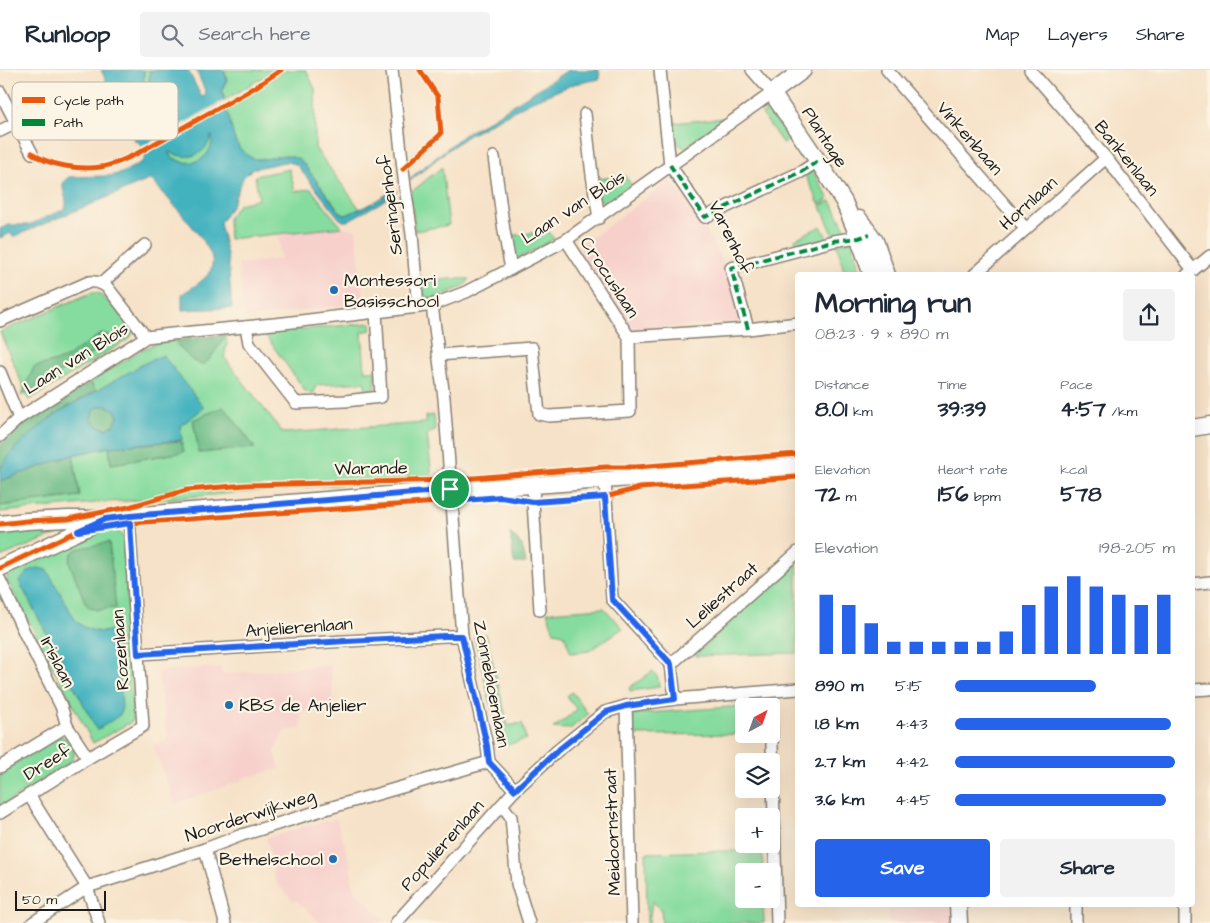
<!DOCTYPE html>
<meta charset="utf-8">
<style>
body{margin:0;font-family:"Architects Daughter",sans-serif;background:#f2f2f3;color:#1f2937;height:100vh;display:flex;flex-direction:column;font-size:19px;white-space:nowrap}
*{box-sizing:border-box;margin:0}
p{font-size:16px;color:#747a83}
.icon{flex:none;width:28px;height:28px;fill:none;stroke:currentColor;stroke-width:2;stroke-linecap:round;stroke-linejoin:round}
.map{position:relative;flex:1;overflow:hidden}
.sheet{position:absolute;left:795px;top:202px;width:400px;height:635px;display:flex;flex-direction:column;background:#fff;border-radius:5px;box-shadow:0 5px 20px #0002}
.sheet>*{flex:none}
.needle{width:32px;rotate:41deg}
.controls{position:absolute;left:735px;top:628px;display:grid;gap:10px}
.controls a{display:grid;place-items:center;width:45px;height:45px;border-radius:5px;background:#fff;box-shadow:0 5px 20px #0002;font-size:25px}
.scale{position:absolute;left:15px;bottom:12px;width:91px;box-sizing:border-box;padding-left:5px;border:2px solid #1c1c1c;border-top:0;font-size:14px;line-height:18px;white-space:nowrap;color:#1c1c1c;-webkit-text-stroke:4px #fcf5e5;paint-order:stroke}
.pin{position:absolute;display:grid;place-items:center;width:42px;height:42px;color:#fff;margin:-21px;border:2px solid #fff;border-radius:50%;box-shadow:0 1px 5px #0007}
.round{display:grid;place-items:center;flex:none;width:52px;height:52px;border-radius:5px;background:#f2f2f3}
.headline{display:flex;align-items:center;justify-content:space-between;height:85px;padding:0 20px}
h1{font-size:28px;font-weight:700;line-height:38px}
.metrics{display:grid;grid-template-columns:repeat(3,1fr);gap:8px;height:85px;padding:5px 20px}
.metrics div{display:grid;align-content:center}
.metrics b{font-size:21px;font-weight:700}
.metrics small{font-size:14px;font-weight:400}
.metrics p{font-size:14px}
.chart{height:140px;padding:10px 20px}
.chart p{display:flex;justify-content:space-between}
.chart svg{width:100%;height:90px;margin-top:5px;stroke:#2563eb;stroke-width:6}
.primary-button{display:flex;gap:10px;margin-top:auto;padding:10px 20px}
.primary-button a{flex:1;height:58px;border-radius:5px;background:#2563eb;color:#fff;font-size:20px;font-weight:700;line-height:58px;text-align:center}
.primary-button a+a{background:#f2f2f3;color:#1f2937}
ul{padding:0 20px;list-style:none;font-size:16px}
li{display:grid;grid-template-columns:80px 60px 1fr;align-items:center;height:38px}
li i{height:12px;border-radius:6px;background:#2563eb}
header{display:flex;align-items:center;gap:30px;box-sizing:border-box;height:70px;padding:0 25px;background:#fff;border-bottom:1px solid #e0e1e3}
header strong{font-size:24px}
nav{display:flex;gap:28px;margin-inline-start:auto;font-size:18px}
.search{width:350px;height:45px;background:#f2f2f3;display:flex;align-items:center;gap:12px;box-sizing:border-box;padding:0 18px;border-radius:5px;color:#747a83;font-size:19px}
.map>svg:first-child{display:block}
</style>
<header>
<strong>Runloop</strong>
<div class="search"><svg class="icon" aria-label="search" viewBox="0 0 24 24"><circle cx="10" cy="10" r="6"/><path d="M15 15l6 6"/></svg>Search here</div>
<nav><a>Map</a><a>Layers</a><a>Share</a></nav>
</header>
<div class="map">
<svg width="1210" height="853" viewBox="0 0 1210 853">
<rect width="100%" height="100%" fill="#fcf5e5"/>
<filter id="ink" filterUnits="userSpaceOnUse"><feTurbulence type="fractalNoise" baseFrequency=".02" numOctaves="2"/><feDisplacementMap in="SourceGraphic" scale="10" xChannelSelector="R" yChannelSelector="G"/><feConvolveMatrix kernelMatrix="1 2 1 2 8 2 1 2 1" color-interpolation-filters="sRGB"/></filter>
<filter id="wash" filterUnits="userSpaceOnUse"><feTurbulence type="fractalNoise" baseFrequency=".0096" numOctaves="4" result="noise"/><feDisplacementMap in="SourceGraphic" scale="20" xChannelSelector="R" yChannelSelector="G"/><feGaussianBlur stdDeviation="1.12" result="paint"/><feColorMatrix in="noise" values="0 0 0 0 0 0 0 0 0 0 0 0 0 0 0 0 0 1.4 0 .05"/><feComposite in="paint" operator="in"/></filter>
<g filter="url(#wash)">
<rect width="100%" height="100%" fill="#f6e2c8"/>
<g fill="#f7d0cc">
<path d="M670,110L702,153L727,200L741,249L738,252L631,260L583,185L580,177Z"/>
<path d="M342,157L356,160L364,233L245,248L238,194L281,189L278,164Z"/>
<path d="M330,594L334,637L301,641L302,658L284,661L275,681L280,699L243,708V710L175,734L153,675L168,669L157,601L221,597L222,604L270,600H274V599L312,597L313,596Z"/>
<path d="M336,748L350,793L352,809L356,822L384,849L381,853H321L296,830L294,832L277,814L273,805V793L266,768Z"/>
<path d="M888,835H958L959,853H889Z"/>
</g>
<g fill="#86dc9f" stroke="#517c5e" fill-rule="evenodd">
<path d="M144,0H150C149,9 148,19 149,28C150,36 153,45 151,52L149,51C144,33 143,19 144,0Z"/>
<path d="M224,0H275L225,30C222,21 223,17 227,8Z"/>
<path d="M286,0H306L315,19V78L360,139L346,145L342,144L303,93L298,89H253C232,78 231,58 226,37L265,14Z"/>
<path d="M770,39C778,48 783,59 790,69L783,74L762,44Z"/>
<path d="M723,48L685,78L675,72L673,53Z"/>
<path d="M212,64C216,91 186,101 169,84V82C190,91 204,86 212,64Z"/>
<path d="M442,97L449,155L415,161L410,123Z"/>
<path d="M289,99L295,121L311,119L334,148L342,157L229,169L228,148L239,134L259,129L255,106Z"/>
<path d="M813,101L829,129L819,134L805,105Z"/>
<path d="M625,106L633,117L608,134L604,133L599,129L596,109Z"/>
<path d="M831,131L847,163L834,166L820,135Z"/>
<path d="M821,156L827,168L797,176L795,169Z"/>
<path d="M548,161L554,169L520,188H517L514,186L509,166Z"/>
<path d="M852,171L859,199L844,202L837,174Z"/>
<path d="M450,209H469L467,213L460,218L432,229L427,227L423,224L422,212Z"/>
<path d="M91,223H98C112,235 125,246 133,263L129,269L29,330L0,262Z"/>
<path d="M371,253V260L362,262L365,301H375V318L371,321L366,322L365,312L316,315L314,323L306,322L265,265L272,262Z"/>
<path d="M226,265L227,274L224,287L283,363L425,353L426,346L434,345L435,361L427,364L432,407L149,430L105,432L0,442V436L80,426L73,385L109,377L112,394L183,382L180,356L163,286L145,293L96,321L90,312L141,280L155,274L174,271L193,291L209,290ZM223,337L229,343L254,377L199,383L193,350Z"/>
<path d="M99,450L67,460L0,487V457Z"/>
<path d="M105,458L120,463L125,471L130,602L133,651L93,673L7,510L8,500L61,473ZM47,500L75,551L84,557L94,561L104,562L111,560L97,659L19,511Z"/>
<path d="M797,494V583L696,586L695,585L791,497Z"/>
<path d="M604,538L623,558L589,581L571,583L564,564L554,562L547,542Z"/>
<path d="M486,564L508,656L522,653L526,669L501,677L474,567Z"/>
<path d="M653,601L658,608L659,617L630,621L629,618Z"/>
<path d="M572,622L588,644L570,659L553,658L577,640L567,626Z"/>
<path d="M759,635V636H744V664H751L632,665L633,644Z"/>
<path d="M57,666C72,667 79,680 71,692L0,737V702Z"/>
<path d="M762,780L763,801H744V829H763L764,853H662L661,839L652,831L649,853H647L646,783Z"/>
</g>
<g fill="#6cbc86" stroke="#446c51">
<path d="M102,263L117,268L21,326L34,297L64,289Z"/>
<path d="M226,265L209,290L203,295C192,294 182,279 174,271L211,266Z"/>
<path d="M90,312L96,321L62,340L45,352L17,376L0,399V376L24,352Z"/>
<path d="M100,336H107L116,340L118,347L114,355L107,359C98,357 95,355 91,347L93,340Z"/>
<path d="M223,337L229,343L255,378L198,383V376L193,350Z"/>
<path d="M181,371L184,382L111,394L109,377Z"/>
<path d="M73,385L80,426L0,436V411Z"/>
<path d="M510,463L522,475L526,493H514Z"/>
<path d="M109,472L116,538L97,540L89,538L85,532L69,492L71,484L77,479Z"/>
</g>
<g fill="#43b2bf" stroke="#30676e" fill-rule="evenodd">
<path d="M101,0H144C143,19 144,33 149,51L151,52C153,45 150,36 149,28C148,19 149,9 150,0H188L201,26L204,27L206,23L196,0H224L227,11L223,16L222,22L235,71C258,110 279,71 303,93L338,140L344,145H346L373,133L395,119L397,121L380,133L347,151H343L339,148L297,95L293,93L284,92L252,99L243,108L232,135L220,153L228,190L232,238L182,240V224C191,218 203,212 209,203C212,199 213,192 212,188C209,171 164,125 151,109L13,167L11,163L0,168V159L8,155H29L65,139C70,125 55,116 69,107L109,106L122,103L142,92L145,88V84L139,72L135,71ZM212,65C214,91 187,101 169,85V82C183,88 197,89 207,76C209,73 210,69 212,65Z"/>
<path d="M568,0H599L600,9L574,14L530,32L466,67L444,83L410,111L409,109L466,63L480,56Z"/>
<path d="M163,285L204,338L180,356L182,370L109,377L73,385L0,411V399L7,388L17,376L45,352L62,340L145,293ZM100,336H107L115,340L118,347L114,355L107,359C98,357 95,355 91,348L93,341Z"/>
<path d="M38,498L47,500L76,551L84,557L94,561L104,562L111,560L116,563L122,637L120,645L97,660L19,511L29,501Z"/>
</g>
<path fill="#f6e2c8" d="M227,29L228,36L143,84L139,78Z"/>
</g>
<g filter="url(#ink)">
<g fill="none" stroke-linecap="round" stroke-linejoin="round">
<g stroke="#897f72" stroke-width="14">
<g id="street">
<path d="M392,0L405,117L412,164L418,237"/>
<path d="M660,0L670,95L705,147L801,102L818,91"/>
<path d="M887,0L1026,159"/>
<path d="M1030,0L1106,88L1193,200"/>
<path d="M0,22L16,53L0,61"/>
<path d="M585,44L592,105L599,148"/>
<path d="M16,53L32,83"/>
<path d="M494,87L504,161L511,199"/>
<path d="M974,205L1106,88"/>
<path d="M1187,205L1210,186"/>
<path d="M102,213L145,175"/>
<path d="M432,235L444,328L462,566L487,676L489,692L515,720"/>
<path d="M0,251L89,212C97,211 102,213 108,218L146,267"/>
<path d="M246,257L249,273L296,333L345,331L381,327L376,242"/>
<path d="M748,259L731,198L833,171L864,166"/>
<path d="M629,267L748,259L798,253"/>
<path d="M438,285L532,278L539,344L549,346L630,341L629,267L566,170"/>
<path d="M0,302L19,348"/>
<path d="M0,366L19,348L146,267L172,264L284,253L418,237L432,235L466,222L566,170L772,23L752,0"/>
<path d="M605,410L612,529L671,594"/>
<path d="M534,415L533,432L540,540"/>
<path d="M0,510L25,564L61,636L67,656L88,688"/>
<path d="M1192,514L1210,512"/>
<path d="M138,584L345,571L445,566H462"/>
<path d="M671,594L798,482"/>
<path d="M671,594L675,629"/>
<path d="M1192,620L1210,619"/>
<path d="M626,636L632,853"/>
<path d="M771,640L777,853"/>
<path d="M0,697L67,656"/>
<path d="M29,725L87,817L99,853"/>
<path d="M502,735L511,747L517,814L529,853"/>
<path d="M0,743L88,688L143,656L135,542L129,446"/>
<path d="M205,779L225,853"/>
<path d="M1076,835V853"/>
<path d="M1185,835V853"/>
<path d="M32,853L87,817L205,779L242,765L322,740L489,692"/>
<path d="M396,853L515,720L557,681L605,642L626,636L675,629L798,619"/>
</g>
</g>
<g stroke="#897f72" stroke-width="19">
<g id="secondary">
<path d="M803,0L772,23L818,91L844,132L859,168L872,205"/>
<path d="M859,149L875,171L887,205"/>
<path d="M1192,358L1210,355"/>
<path d="M0,454L27,451L68,449H105L129,446L426,422L450,419L534,415L798,396"/>
<path d="M0,498L99,452"/>
<path d="M958,835L959,853"/>
</g>
</g>
<use href="#street" stroke="#fff" stroke-width="11"/>
<use href="#secondary" stroke="#fff" stroke-width="16"/>
<g stroke="#00873e" stroke-width="4" stroke-dasharray="8 4" stroke-linecap="butt">
<path d="M670,95L705,147L801,102L818,91"/>
<path d="M748,259L731,198L833,171L859,168L870,164"/>
</g>
<g stroke="#fcf5e5" stroke-width="8">
<g id="cycleway">
<path d="M32,83C48,96 81,100 101,97C114,95 126,89 138,83L257,16L281,0"/>
<path d="M403,99L441,64L438,27L420,0"/>
<path d="M0,454L27,451L68,449L129,437L187,420L246,415L450,410L605,397H636L798,384"/>
<path d="M0,498L78,461L130,453L425,433L501,427L533,432L605,427L640,418L798,407"/>
</g>
</g>
<use href="#cycleway" stroke="#e8590c" stroke-width="5"/>
</g>
</g>
<g fill="none" stroke-linecap="round" stroke-linejoin="round" filter="url(#ink)">
<g stroke="#fff" stroke-width="10">
<path id="route" d="M450,419L452,431L501,427L533,432L605,427L612,529L671,594L675,629L626,636L606,642L557,681L515,720L489,692L487,676L462,566H445L346,571L138,584L130,453L78,461L105,449L130,446L426,422Z"/>
</g>
<use href="#route" stroke="#2563eb" stroke-width="6"/>
</g>
<g fill="#1f6fb2" stroke="#fcf5e5" stroke-width="2">
<circle cx="334" cy="220" r="5"/>
<circle cx="229" cy="635" r="5"/>
<circle cx="333" cy="789" r="5"/>
</g>
<g text-anchor="middle" stroke-width="4.5" stroke-linejoin="round" paint-order="stroke">
<g font-size="18" fill="#1c1c1c" stroke="#fcf5e5">
<text transform="translate(825 67) rotate(57)" y="6">Plantage</text>
<text transform="translate(970 68) rotate(49)" y="6">Vinkenbaan</text>
<text transform="translate(1127 88) rotate(51)" y="6">Bankenlaan</text>
<text transform="translate(1028 133) rotate(-42)" y="6">Hornlaan</text>
<text transform="translate(390 135) rotate(-97)" y="6">Seringenhof</text>
<text transform="translate(573 137) rotate(-33)" y="6">Laan van Blois</text>
<text transform="translate(731 167) rotate(64)" y="6">Varenhof</text>
<text transform="translate(610 207) rotate(57)" y="6">Crocuslaan</text>
<text transform="translate(76 288) rotate(-32)" y="6">Laan van Blois</text>
<text transform="translate(371 398) rotate(-1)" y="6">Warande</text>
<text transform="translate(722 525) rotate(-42)" y="6">Leliestraat</text>
<text transform="translate(299 557) rotate(-4)" y="6">Anjelierenlaan</text>
<text transform="translate(120 580) rotate(-94)" y="6">Rozenlaan</text>
<text transform="translate(58 592) rotate(63)" y="6">Irislaan</text>
<text transform="translate(492 614) rotate(79)" y="6">Zonnebloemlaan</text>
<text transform="translate(47 692) rotate(-32)" y="6">Dreef</text>
<text transform="translate(250 745) rotate(-18)" y="6">Noorderwijkweg</text>
<text transform="translate(612 762) rotate(-92)" y="6">Meidoornstraat</text>
<text transform="translate(442 775) rotate(-48)" y="6">Populierenlaan</text>
</g>
<g font-size="18" fill="#1c1c1c" stroke="#fcf5e5" text-anchor="start">
<text x="344" y="216">Montessori<tspan x="344" dy="21">Basisschool</tspan></text>
<text x="239" y="641">KBS de Anjelier</text>
<text x="323" y="795" text-anchor="end">Bethelschool</text>
</g>
</g>
<rect x="12" y="12" width="166" height="58" rx="8" fill="#fcf5e5" stroke="#b9b4a9" stroke-width="1"/>
<rect x="22" y="27" width="23" height="6" fill="#e8590c"/>
<rect x="22" y="49" width="23" height="7" fill="#00873e"/>
<g font-size="14" fill="#1c1c1c">
<text x="54" y="35">Cycle path</text>
<text x="54" y="57">Path</text>
</g>
</svg>
<div class="controls">
<a><svg class="needle" viewBox="-14 -14 28 28"><path d="M0-13l5 13h-10z" fill="#e53935"/><path d="M0 13l5-13h-10z" fill="#747a83"/></svg></a>
<a><svg class="icon" aria-label="layers" viewBox="0 0 24 24"><path d="M12 4l9 5-9 5-9-5zM3 14l9 5 9-5"/></svg></a>
<a>+</a>
<a>−</a>
</div>
<div class="scale">50 m</div>
<div class="pin" style="left:450px;top:419px;background:#1e9e55"><svg class="icon" aria-label="arrive" viewBox="0 0 24 24"><path d="M6 21V4h12l-3 4 3 4H6"/></svg></div>
<section class="sheet">
<div class="headline"><div><h1>Morning run</h1><p>08:23 · 9 × 890 m</p></div><a class="round"><svg class="icon" aria-label="share" viewBox="0 0 24 24"><path d="M12 15V3M7 8l5-5 5 5M5 13v7h14v-7"/></svg></a></div>
<div class="metrics">
<div><p>Distance</p><b>8.01<small> km</small></b></div>
<div><p>Time</p><b>39:39</b></div>
<div><p>Pace</p><b>4:57<small> /km</small></b></div>
</div>
<div class="metrics">
<div><p>Elevation</p><b>72<small> m</small></b></div>
<div><p>Heart rate</p><b>156<small> bpm</small></b></div>
<div><p>kcal</p><b>578</b></div>
</div>
<div class="chart"><p><span>Elevation</span>198–205 m</p>
<svg viewBox="0 0 160 44" preserveAspectRatio="none"><path d="M5 44V15M15 44V20M25 44V29M35 44V38M45 44V38M55 44V38M65 44V38M75 44V38M85 44V33M95 44V20M105 44V11M115 44V6M125 44V11M135 44V15M145 44V20M155 44V15"/></svg>
</div>
<ul>
<li><b>890 m</b>5:15<i style="width:64%"></i></li>
<li><b>1.8 km</b>4:43<i style="width:98%"></i></li>
<li><b>2.7 km</b>4:42<i style="width:100%"></i></li>
<li><b>3.6 km</b>4:45<i style="width:96%"></i></li>
</ul>
<div class="primary-button"><a>Save</a><a>Share</a></div>
</section>
</div>
